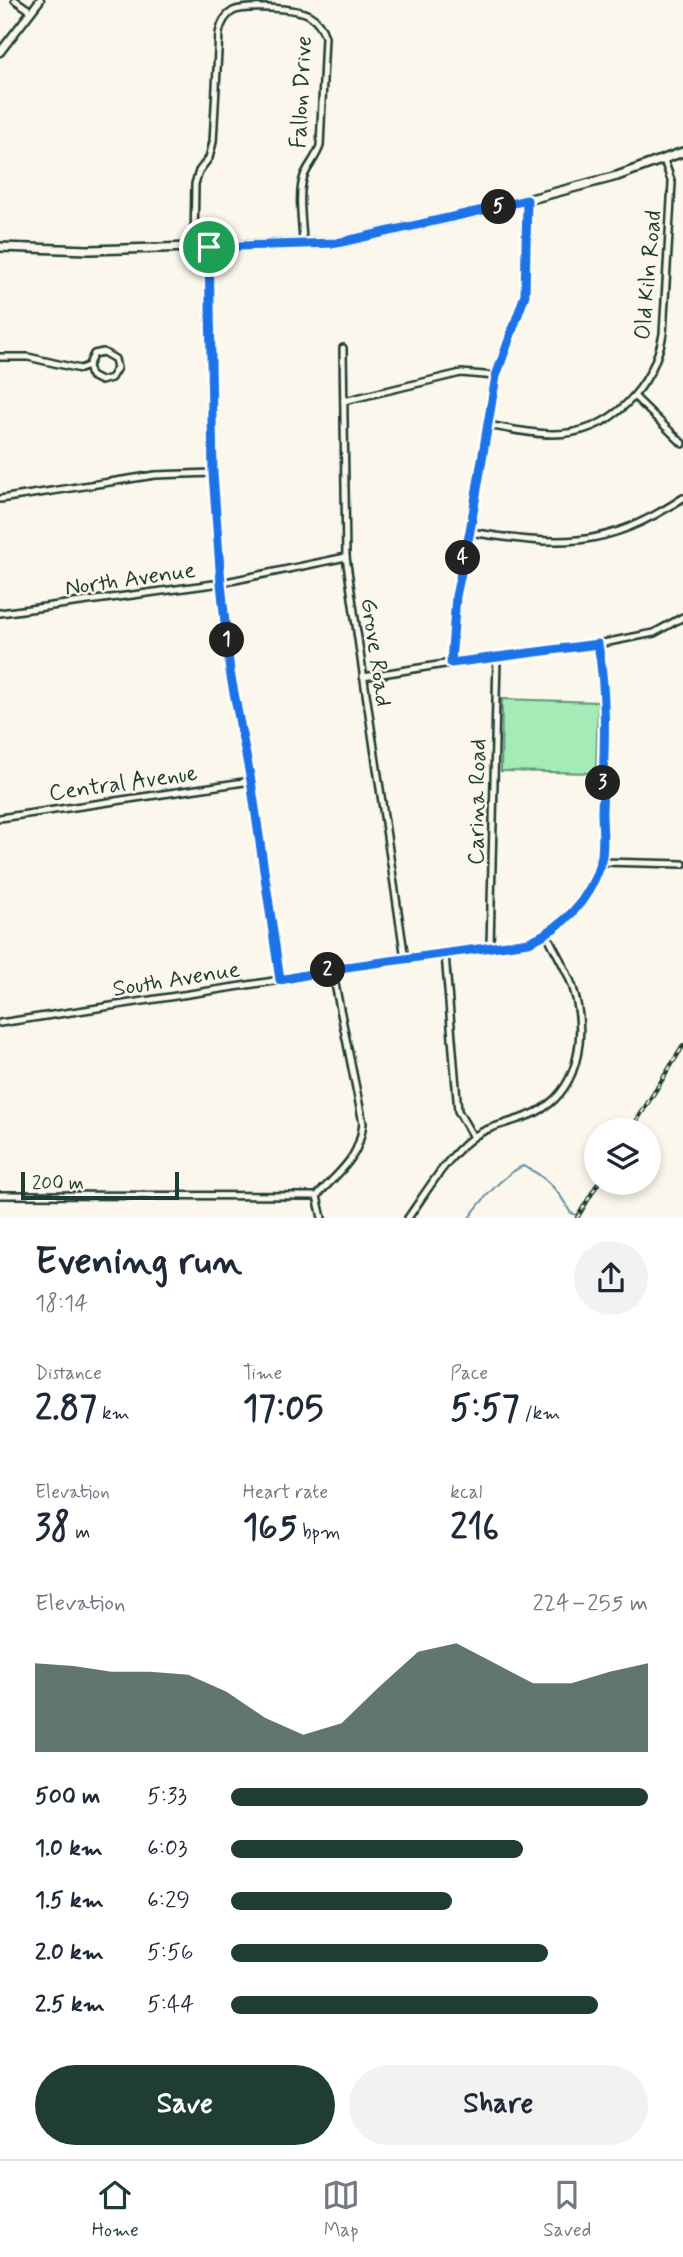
<!DOCTYPE html>
<meta charset="utf-8">
<style>
body{margin:0;font-family:Mynerve,sans-serif;background:#f2f2f3;color:#1f2937;height:100vh;display:flex;flex-direction:column;font-size:26px;white-space:nowrap}
*{box-sizing:border-box;margin:0}
p{font-size:23px;color:#747a83}
.icon{flex:none;width:38px;height:38px;fill:none;stroke:currentColor;stroke-width:2;stroke-linecap:round;stroke-linejoin:round}
.map{position:relative;height:1218px;overflow:hidden}
.sheet{display:flex;flex-direction:column;background:#fff;flex:1}
.sheet>*{flex:none}
.tools{position:absolute;left:584px;top:1118px;display:grid;gap:14px}
.tools a{display:grid;place-items:center;width:77px;height:77px;border-radius:50%;background:#fff;box-shadow:0 4px 10px #0003;font-size:35px}
.scale{position:absolute;left:21px;bottom:18px;width:158px;box-sizing:border-box;padding-left:7px;border:4px solid #1f3d34;border-top:0;font-size:19px;line-height:24px;white-space:nowrap;color:#1f3d34;-webkit-text-stroke:5px #fbf7ec;paint-order:stroke}
.pin{position:absolute;display:grid;place-items:center;width:60px;height:60px;color:#fff;margin:-30px;border:4px solid #fff;border-radius:50%;box-shadow:0 2px 7px #0007}
.km{position:absolute;width:35px;height:35px;margin:-18px;border-radius:50%;background:#222;color:#fff;font-size:19px;line-height:35px;text-align:center}
.round{display:grid;place-items:center;flex:none;width:74px;height:74px;border-radius:37px;background:#f2f2f3}
.overview{display:flex;align-items:center;justify-content:space-between;height:119px;padding:0 35px}
h1{font-size:38px;font-weight:700;line-height:52px}
.figures{display:grid;grid-template-columns:repeat(3,1fr);gap:10px;height:119px;padding:7px 35px}
.figures div{display:grid;align-content:center}
.figures b{font-size:35px;font-weight:700}
.figures small{font-size:19px;font-weight:400}
.figures p{font-size:19px}
.chart{height:196px;padding:14px 35px}
.chart p{display:flex;justify-content:space-between}
.chart svg{width:100%;height:126px;margin-top:7px;fill:#1f3d34;opacity:.7}
.primary-button{display:flex;gap:14px;margin-top:auto;padding:14px 35px}
.primary-button a{flex:1;height:80px;border-radius:42px;background:#1f3d34;color:#fff;font-size:28px;font-weight:700;line-height:80px;text-align:center}
.primary-button a+a{background:#f2f2f3;color:#1f2937}
ul{padding:0 35px;list-style:none;font-size:23px}
li{display:grid;grid-template-columns:112px 84px 1fr;align-items:center;height:52px}
li i{height:18px;border-radius:9px;background:#1f3d34}
.menu{display:flex;justify-content:space-around;align-items:center;height:98px;border-top:2px solid #e0e1e3;background:#fff;font-size:19px;color:#747a83}
.menu a{display:grid;justify-items:center;gap:4px}
.menu .current{color:#1f3d34}
.map>svg:first-child{display:block}
</style>
<div class="map">
<svg width="683" height="1218" viewBox="0 0 683 1218">
<rect width="100%" height="100%" fill="#fbf7ec"/>
<filter id="ink" filterUnits="userSpaceOnUse"><feTurbulence type="fractalNoise" baseFrequency=".0143" numOctaves="2"/><feDisplacementMap in="SourceGraphic" scale="14" xChannelSelector="R" yChannelSelector="G"/><feConvolveMatrix kernelMatrix="1 2 1 2 8 2 1 2 1" color-interpolation-filters="sRGB"/></filter>
<g filter="url(#ink)">
<path fill="#a5ebb8" stroke="#629476" stroke-width="2" d="M502,699L598,702L596,773L501,771Z"/>
<g fill="none" stroke-linecap="round" stroke-linejoin="round">
<path stroke="#638da3" stroke-width="2" d="M469,1218C480,1202 505,1173 523,1166C544,1175 560,1192 570,1212L576,1215"/>
<g stroke="#1f3d34" stroke-width="10">
<g id="minor">
<path d="M15,0L31,11"/>
<path d="M194,247L195,184L199,171L209,158L213,142L219,33C221,24 224,16 233,11C246,5 297,8 309,15C318,20 322,27 325,37L320,146C316,158 308,166 304,176C297,196 303,224 303,245"/>
<path d="M209,247L213,473L221,583L230,672L251,781L280,980"/>
<path d="M343,348L346,557L405,959"/>
<path d="M0,357H28L80,369L88,366L94,354L103,352L115,359L117,368L111,378L101,381L91,376L88,366"/>
<path d="M635,397L683,444"/>
<path d="M344,401L461,373L496,376"/>
<path d="M488,425C509,429 531,434 553,434C611,434 653,388 663,334L672,183L664,160"/>
<path d="M0,499L155,475L213,473"/>
<path d="M470,532C559,546 604,550 683,498"/>
<path d="M0,613L221,583L346,557"/>
<path d="M451,663L456,596L470,532L496,376L525,295L527,200"/>
<path d="M363,677L451,663L598,644L654,633L683,617"/>
<path d="M0,818L251,781"/>
<path d="M601,862L683,864"/>
<path d="M490,946L497,658"/>
<path d="M445,954L458,1111L473,1137"/>
<path d="M0,1023L280,980L346,967L529,942C564,927 588,901 600,865C605,850 602,828 602,811C604,755 608,700 598,644"/>
<path d="M0,1195L317,1196L322,1218"/>
<path d="M317,1196C341,1169 359,1160 363,1123L332,969"/>
<path d="M408,1218C427,1191 446,1158 472,1138C492,1123 522,1122 542,1109C582,1084 586,1029 573,988C567,969 555,952 547,934"/>
</g>
</g>
<g stroke="#1f3d34" stroke-width="11">
<path id="tertiary" d="M0,52L40,0"/>
</g>
<g stroke="#1f3d34" stroke-width="12">
<path id="secondary" d="M0,247L89,250L337,243L527,200L617,176L683,152"/>
</g>
<use href="#minor" stroke="#fbf7ec" stroke-width="5"/>
<use href="#tertiary" stroke="#fbf7ec" stroke-width="6"/>
<use href="#secondary" stroke="#fbf7ec" stroke-width="7"/>
<g stroke="#1f3d34" stroke-width="4.5">
<g id="rail">
<path d="M631,1130L683,1046"/>
<path d="M577,1218L598,1183"/>
</g>
</g>
<use href="#rail" stroke="#fbf7ec" stroke-width="2" stroke-dasharray="5" stroke-linecap="butt"/>
</g>
</g>
<g fill="none" stroke-linecap="round" stroke-linejoin="round" filter="url(#ink)">
<g stroke="#fff" stroke-width="14">
<path id="route" d="M527,200L525,295L496,376L470,531L456,596L451,663L598,644C608,700 604,755 602,811C602,828 605,850 600,865C588,901 564,927 529,942L346,967L280,980L251,781L230,672L221,583L213,473L209,247L337,243Z"/>
</g>
<use href="#route" stroke="#1a73e8" stroke-width="9"/>
</g>
<g text-anchor="middle" stroke-width="5" stroke-linejoin="round" paint-order="stroke">
<g font-size="23" fill="#1f3d34" stroke="#fbf7ec">
<text transform="translate(300 92) rotate(-87)" y="8">Fallon Drive</text>
<text transform="translate(647 275) rotate(-85)" y="8">Old Kiln Road</text>
<text transform="translate(130 578) rotate(-8)" y="8">North Avenue</text>
<text transform="translate(377 652) rotate(82)" y="8">Grove Road</text>
<text transform="translate(123 782) rotate(-8)" y="8">Central Avenue</text>
<text transform="translate(476 802) rotate(-89)" y="8">Carina Road</text>
<text transform="translate(176 978) rotate(-9)" y="8">South Avenue</text>
</g>
</g>
</svg>
<div class="tools">
<a><svg class="icon" aria-label="layers" viewBox="0 0 24 24"><path d="M12 4l9 5-9 5-9-5zM3 14l9 5 9-5"/></svg></a>
</div>
<div class="scale">200 m</div>
<div class="pin" style="left:209px;top:247px;background:#1e9e55"><svg class="icon" aria-label="arrive" viewBox="0 0 24 24"><path d="M6 21V4h12l-3 4 3 4H6"/></svg></div>
<b class="km" style="left:227px;top:640px">1</b>
<b class="km" style="left:328px;top:970px">2</b>
<b class="km" style="left:603px;top:783px">3</b>
<b class="km" style="left:463px;top:558px">4</b>
<b class="km" style="left:499px;top:207px">5</b>
</div>
<section class="sheet">
<div class="overview"><div><h1>Evening run</h1><p>18:14</p></div><a class="round"><svg class="icon" aria-label="share" viewBox="0 0 24 24"><path d="M12 15V3M7 8l5-5 5 5M5 13v7h14v-7"/></svg></a></div>
<div class="figures">
<div><p>Distance</p><b>2.87<small> km</small></b></div>
<div><p>Time</p><b>17:05</b></div>
<div><p>Pace</p><b>5:57<small> /km</small></b></div>
</div>
<div class="figures">
<div><p>Elevation</p><b>38<small> m</small></b></div>
<div><p>Heart rate</p><b>165<small> bpm</small></b></div>
<div><p>kcal</p><b>216</b></div>
</div>
<div class="chart"><p><span>Elevation</span>224–255 m</p>
<svg viewBox="0 0 160 44" preserveAspectRatio="none"><path d="M0 44V13L10 14L20 16L30 16L40 17L50 23L60 32L70 38L80 34L90 21L100 9L110 6L120 13L130 20L140 20L150 16L160 13V44z"/></svg>
</div>
<ul>
<li><b>500 m</b>5:33<i style="width:100%"></i></li>
<li><b>1.0 km</b>6:03<i style="width:70%"></i></li>
<li><b>1.5 km</b>6:29<i style="width:53%"></i></li>
<li><b>2.0 km</b>5:56<i style="width:76%"></i></li>
<li><b>2.5 km</b>5:44<i style="width:88%"></i></li>
</ul>
<div class="primary-button"><a>Save</a><a>Share</a></div>
</section>
<nav class="menu">
<a class="current"><svg class="icon" aria-label="home" viewBox="0 0 24 24"><path d="M3 11l9-7 9 7M6 9v11h12V9"/></svg>Home</a>
<a><svg class="icon" aria-label="map" viewBox="0 0 24 24"><path d="M3 6l6-2 6 2 6-2v14l-6 2-6-2-6 2zM9 4v14M15 6v14"/></svg>Map</a>
<a><svg class="icon" aria-label="saved" viewBox="0 0 24 24"><path d="M7 4h10v16l-5-4-5 4z"/></svg>Saved</a>
</nav>
